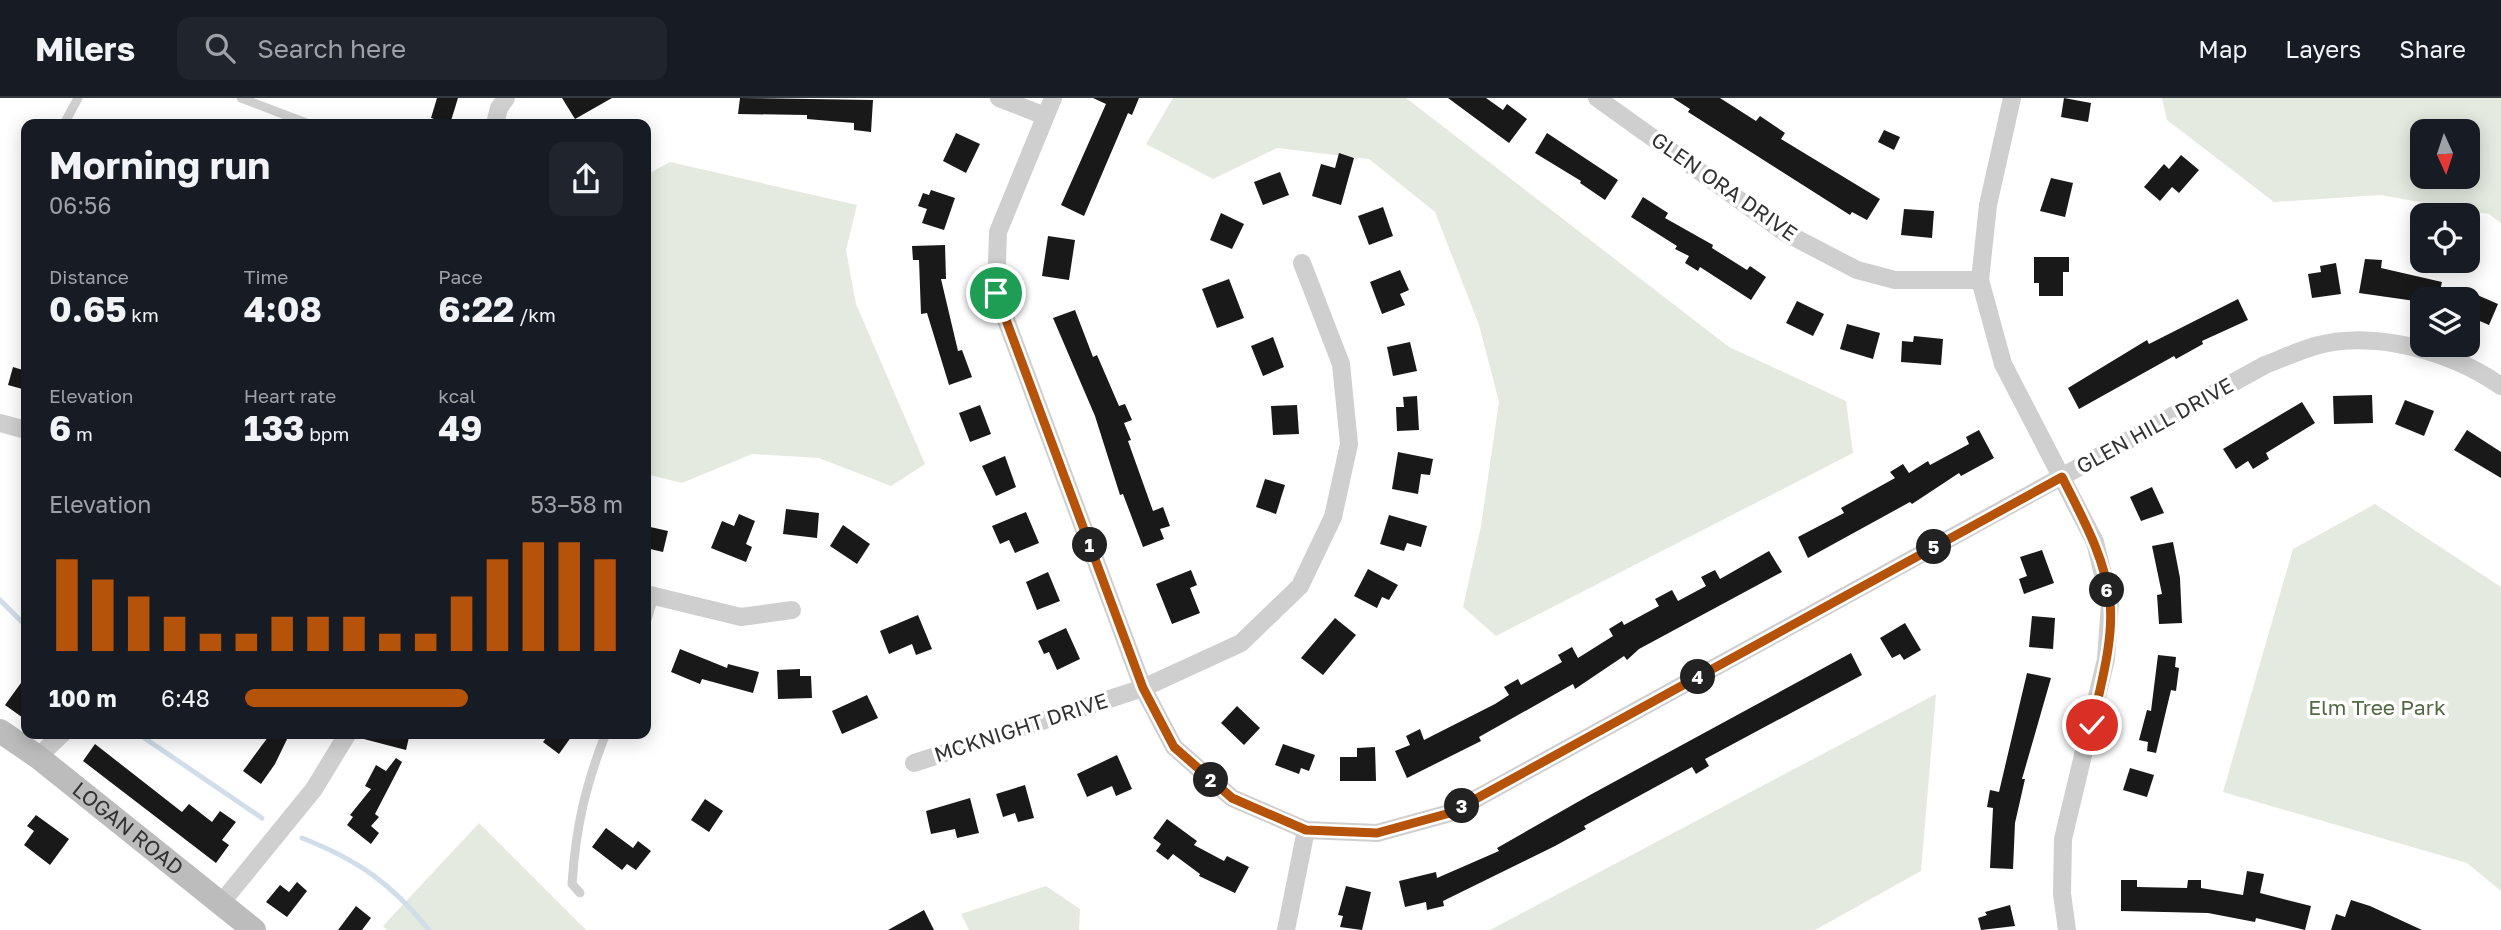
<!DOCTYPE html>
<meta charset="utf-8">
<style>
body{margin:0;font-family:"Golos Text",sans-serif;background:#20242c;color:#f1f3f6;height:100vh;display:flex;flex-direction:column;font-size:26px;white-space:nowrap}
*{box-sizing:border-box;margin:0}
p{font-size:23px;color:#9ea1a6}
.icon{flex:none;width:38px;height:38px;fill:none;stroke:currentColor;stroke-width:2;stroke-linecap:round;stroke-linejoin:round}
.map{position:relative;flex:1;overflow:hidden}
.sheet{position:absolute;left:21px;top:21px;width:630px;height:620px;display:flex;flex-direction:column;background:#171b24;border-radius:14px;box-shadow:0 4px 18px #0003}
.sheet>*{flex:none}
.needle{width:46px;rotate:177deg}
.tools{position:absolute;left:2410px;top:21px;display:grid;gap:14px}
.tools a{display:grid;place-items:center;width:70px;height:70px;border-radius:14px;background:#171b24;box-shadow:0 4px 18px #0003;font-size:35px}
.pin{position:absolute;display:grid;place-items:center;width:60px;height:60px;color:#fff;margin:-30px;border:4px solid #fff;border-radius:50%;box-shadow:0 2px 7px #0007}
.km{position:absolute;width:35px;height:35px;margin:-18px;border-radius:50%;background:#222;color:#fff;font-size:19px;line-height:35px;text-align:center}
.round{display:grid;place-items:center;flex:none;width:74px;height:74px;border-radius:14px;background:#20242c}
.headline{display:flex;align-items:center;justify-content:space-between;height:119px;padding:0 28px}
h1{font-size:38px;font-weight:700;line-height:52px}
.stats{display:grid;grid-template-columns:repeat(3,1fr);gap:10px;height:119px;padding:7px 28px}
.stats div{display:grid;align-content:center}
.stats b{font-size:35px;font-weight:700}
.stats small{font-size:19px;font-weight:400}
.stats p{font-size:19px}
.chart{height:196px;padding:14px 28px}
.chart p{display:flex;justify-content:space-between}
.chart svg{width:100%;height:126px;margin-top:7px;stroke:#b45309;stroke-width:6}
ul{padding:0 28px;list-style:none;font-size:23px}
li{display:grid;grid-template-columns:112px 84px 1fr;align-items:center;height:52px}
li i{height:18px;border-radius:9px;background:#b45309}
header{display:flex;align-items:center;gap:42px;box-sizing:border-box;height:98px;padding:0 35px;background:#171b24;border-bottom:2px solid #363941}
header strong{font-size:33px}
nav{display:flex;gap:38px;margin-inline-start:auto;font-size:24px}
.search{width:490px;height:63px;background:#20242c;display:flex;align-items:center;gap:18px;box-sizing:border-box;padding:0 24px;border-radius:14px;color:#9ea1a6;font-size:26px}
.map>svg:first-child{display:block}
</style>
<header>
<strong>Milers</strong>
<div class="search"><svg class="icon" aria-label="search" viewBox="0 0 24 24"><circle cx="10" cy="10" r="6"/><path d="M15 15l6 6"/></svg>Search here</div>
<nav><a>Map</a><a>Layers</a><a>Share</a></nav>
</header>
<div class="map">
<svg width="2501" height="832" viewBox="0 0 2501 832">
<rect width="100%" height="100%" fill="#fff"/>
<g fill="#e4eadf" fill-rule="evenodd">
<path d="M1173,0H1406L1729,249L1846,303L1853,355L1496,538L1463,509L1481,428L1499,304L1479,227L1435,114L1369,61L1277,50L1213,81L1146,46Z"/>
<path d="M2162,0H2501V125L2489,116L2380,97L2274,104L2167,22ZM2422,33H2468V79H2422Z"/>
<path d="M670,64L857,107L846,152L856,206L925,366L891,388L819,360L752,356L682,385L646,376V77Z"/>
<path d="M2375,406L2501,489V793L2467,765L2223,694L2293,451Z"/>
<path d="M1936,596L1921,773L1815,832H1490Z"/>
<path d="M479,725L586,832H387L383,828Z"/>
<path d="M1046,788L1080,811L1079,832H969L961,816Z"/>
</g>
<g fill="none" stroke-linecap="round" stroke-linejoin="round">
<g stroke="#d1deea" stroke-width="5">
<path d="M0,502L26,528"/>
<path d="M137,635L262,720"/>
<path d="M302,740C358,762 391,785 429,832"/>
</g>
</g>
<g fill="#191919">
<path d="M437,0H458L450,26L431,20Z"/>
<path d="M562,0H612L575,21Z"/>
<path d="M740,0L873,2L871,34L854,32V25L807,21V17L738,16Z"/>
<path d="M1093,0H1139L1132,17L1128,15L1084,118L1061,107L1106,6Z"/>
<path d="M1448,0H1486L1503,12L1507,6L1527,21L1509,45Z"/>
<path d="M1673,0H1720L1756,23L1760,18L1785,35L1781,41L1880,101L1867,122L1852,114L1850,117L1688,14L1690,11Z"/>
<path d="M2064,0L2091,5L2088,24L2061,19Z"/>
<path d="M1884,32L1900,39L1894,52L1878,44Z"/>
<path d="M956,35L980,46L966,75L943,63Z"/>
<path d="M1547,35L1618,82L1605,102L1580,85L1581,83L1535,55Z"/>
<path d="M1339,55L1354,60L1341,107L1312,98L1321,66L1335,70Z"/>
<path d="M2181,57L2199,72L2179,95L2172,89L2160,103L2144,89L2164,66L2169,71Z"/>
<path d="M1280,74L1289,97L1263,107L1254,84Z"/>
<path d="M2051,80L2073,85L2065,119L2040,113Z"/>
<path d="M931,92L955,100L944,132L922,125L927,111L918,108L923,95L929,97Z"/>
<path d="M1643,99L1668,115L1665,120L1713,147L1712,150L1747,172L1750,168L1766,179L1751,202L1700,169L1698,173L1685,165L1689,158L1675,151L1677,148L1631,119Z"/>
<path d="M1383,109L1393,138L1369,147L1358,118Z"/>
<path d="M1904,111L1934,113L1932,140L1901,137Z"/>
<path d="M1221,115L1244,126L1232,151L1210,142Z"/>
<path d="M1048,138L1075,142L1069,182L1042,178Z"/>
<path d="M945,147L946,181H941L958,253L962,252L972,279L949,287L927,215L921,216L919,162H913L912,148Z"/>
<path d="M2034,159H2069V174H2063V198H2039V185H2034Z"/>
<path d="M2365,161L2382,162L2381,170L2442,184L2438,201L2422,204L2359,195Z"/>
<path d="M2336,165L2341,196L2312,200L2308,176L2321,174L2320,168Z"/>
<path d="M1400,172L1409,192L1400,196L1405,207L1382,216L1370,184Z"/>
<path d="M1229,181L1244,220L1217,230L1202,191Z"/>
<path d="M2475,196L2498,206L2489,227L2468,218Z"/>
<path d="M2238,201L2248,222L2202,243L2203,246L2176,261L2174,258L2079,311L2068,290L2147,242L2149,246Z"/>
<path d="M1797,203L1824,216L1813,238L1786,225Z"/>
<path d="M1075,212L1093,259L1097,257L1119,308L1125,306L1132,322L1124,325L1131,342L1128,343L1153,413L1163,409L1170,428L1160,431L1164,441L1143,449L1123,396L1120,397L1095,318L1053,220Z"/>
<path d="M1847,226L1880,235L1873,261L1840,251Z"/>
<path d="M1914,238L1943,241L1941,267L1901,264L1902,243L1913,244Z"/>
<path d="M1273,239L1284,269L1263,278L1251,248Z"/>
<path d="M1410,244L1417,273L1393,278L1387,249Z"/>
<path d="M13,269L26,273V292L8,287Z"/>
<path d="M2372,297L2373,325L2334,326L2333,298Z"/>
<path d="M1417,298L1419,332L1397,333L1396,309H1404L1403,299Z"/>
<path d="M2405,302L2434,313L2424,338L2395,326Z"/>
<path d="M2302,304L2315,325L2266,355L2269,361L2253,371L2248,363L2236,371L2223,351Z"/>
<path d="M980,307L991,336L970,344L959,315Z"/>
<path d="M1297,307L1299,336L1273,337L1271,308Z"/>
<path d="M1979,332L1994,360L1961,378L1959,375L1912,406L1910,404L1808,460L1798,439L1844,415L1841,410L1895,380L1890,374L1903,366L1909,375L1928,363L1930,367L1969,346L1966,339Z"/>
<path d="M2467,332L2501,354V380L2454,352Z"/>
<path d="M1398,354L1433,361L1430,377L1421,376L1418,396L1392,391Z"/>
<path d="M1005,358L1016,389L996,398L982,368Z"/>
<path d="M1265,381L1285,387L1276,416L1256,409Z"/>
<path d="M2152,389L2164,415L2141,423L2130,399Z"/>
<path d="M786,411L819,415L817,440L783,436Z"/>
<path d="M1026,414L1039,445L1015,455L1009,442L1000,446L992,428Z"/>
<path d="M739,416L755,423L746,446L752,449L746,464L711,450L722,423L734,428Z"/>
<path d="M1389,417L1427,428L1421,449L1407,445L1404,453L1380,446Z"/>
<path d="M843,427L870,446L857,466L830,448Z"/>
<path d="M646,428L668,433L663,454L646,450Z"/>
<path d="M2173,444L2180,480L2182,525L2159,526L2157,497L2162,496L2152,448Z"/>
<path d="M2042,452L2054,485L2024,496L2019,481L2027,478L2020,459Z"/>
<path d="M1769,453L1782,474L1639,551L1627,562L1624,558L1575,591L1573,586L1479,639L1481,643L1407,680L1395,653L1410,647L1406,638L1420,631L1424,642L1495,606L1509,597L1504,589L1518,581L1521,587L1562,564L1558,557L1572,549L1578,560L1613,538L1609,531L1622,523L1624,527L1659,508L1655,501L1672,492L1678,503L1706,488L1701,479L1715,472L1720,481Z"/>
<path d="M1368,471L1398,487L1389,502L1382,499L1377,510L1354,498Z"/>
<path d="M1191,472L1197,487L1190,490L1200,515L1172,526L1156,486Z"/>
<path d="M1048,474L1060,503L1037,512L1026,484Z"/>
<path d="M918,517L932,551L916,557L912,546L889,556L880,533Z"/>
<path d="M2032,518L2055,520L2053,551L2029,549Z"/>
<path d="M1335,520L1356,537L1323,577L1301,560Z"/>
<path d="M1905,525L1921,552L1904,562L1900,556L1892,560L1880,540Z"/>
<path d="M1066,530L1080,561L1057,572L1049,554L1044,556L1038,543Z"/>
<path d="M680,551L727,570L728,566L759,574L753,595L702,581L700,586L671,574Z"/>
<path d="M1851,555L1862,577L1705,661L1709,668L1696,676L1692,669L1584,728L1586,731L1555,748L1443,803L1444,808L1427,812L1426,804L1405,809L1399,783L1436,774L1437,780L1499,753L1497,750L1590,697Z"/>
<path d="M2158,557L2176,559L2175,569L2179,570L2176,593L2171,592L2156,655L2147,653L2148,644L2139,642L2147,612L2151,613Z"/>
<path d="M800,571V578H811L812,600L778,601L777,572Z"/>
<path d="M2027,575L2051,580L2022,681H2025L2015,725L2013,771L1990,770L1993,710L1987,709L1990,692L1999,694Z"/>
<path d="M26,578V622L5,607Z"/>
<path d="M867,597L878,620L842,636L832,613Z"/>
<path d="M1237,608L1260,630L1244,647L1221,625Z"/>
<path d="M271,635H290L275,666L261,686L243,673Z"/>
<path d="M360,635H410L406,652L360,640Z"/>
<path d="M550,635H574L559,656L543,644Z"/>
<path d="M95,646L182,714L189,706L212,724L220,713L236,724L222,742L229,747L216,765L83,663Z"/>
<path d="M1283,646L1315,657L1309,673L1301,670L1299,676L1275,667Z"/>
<path d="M1375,649L1376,683H1340V659H1357V650Z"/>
<path d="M1117,657L1132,691L1116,698L1112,688L1087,699L1077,676Z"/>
<path d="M396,660L402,664L375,716L379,719L371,728L379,735L371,746L347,727L353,719L350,717L371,691L365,688L376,667L386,673Z"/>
<path d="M2130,670L2154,677L2147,699L2123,692Z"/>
<path d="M1025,687L1034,720L1018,724L1015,715L1003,719L996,696Z"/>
<path d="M970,700L979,735L957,740L955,731L931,736L926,713Z"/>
<path d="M705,701L723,713L709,734L691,722Z"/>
<path d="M36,717L69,741L50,767L24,747L34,733L27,728Z"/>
<path d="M1167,721L1197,743L1194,747L1224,763L1227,758L1249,769L1235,795L1199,778L1200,776L1173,756L1168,762L1156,753L1161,746L1153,740Z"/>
<path d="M606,730L633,750L638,743L651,753L636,772L627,766L622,772L592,749Z"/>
<path d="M2247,773L2264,776L2260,795L2311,808L2305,832L2256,820L2255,824L2208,815L2121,813V782H2137V789L2187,790L2188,782H2201V790L2243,797Z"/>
<path d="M297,784L307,793L287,819L266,804L280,787L289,794Z"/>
<path d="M1346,788L1371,794L1362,832L1340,829L1343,818L1338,817Z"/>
<path d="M2351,802L2370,808L2422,832H2331L2336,816L2345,819Z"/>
<path d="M2010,807L2015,828L1981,832L1978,820L1987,817L1985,814Z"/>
<path d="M356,808L371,820L362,832H338Z"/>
<path d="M924,812L934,832H888Z"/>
</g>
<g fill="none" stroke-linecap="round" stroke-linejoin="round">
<g stroke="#cfcfcf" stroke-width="9">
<path d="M241,0L309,26"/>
<path d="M64,26L78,0"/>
<path d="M646,525L654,499"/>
<path d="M580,795L572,786C576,728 585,689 606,635"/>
</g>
<g stroke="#cfcfcf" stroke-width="18">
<path d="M999,0L1045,18"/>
<path d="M1053,0L998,134L996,195L1143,590L1174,649L1232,700L1306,732L1377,735L1450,715L2265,267C2281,261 2298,253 2315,248C2375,231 2452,254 2501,288"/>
<path d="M1597,0L1784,134L1857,172L1895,182H1980"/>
<path d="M2012,0L1988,107L1980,182L2003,266L2095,444L2110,505L2106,561L2063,741L2062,796L2067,832"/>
<path d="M495,26L499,10L506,0"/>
<path d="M0,325L26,332"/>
<path d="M646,496L741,519L792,512"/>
<path d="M38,659L63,635"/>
<path d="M914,665L1143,590L1241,545L1300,488L1333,419L1349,346L1341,266L1302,165"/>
<path d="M222,804L314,691L348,635"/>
<path d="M1286,832L1306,732"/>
</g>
<path stroke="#bcbcbc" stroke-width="24" id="s1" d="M0,633L38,659L254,832"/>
</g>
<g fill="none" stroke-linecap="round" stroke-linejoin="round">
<g stroke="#fff" stroke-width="14">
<path id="route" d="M996,195L1143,590L1174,649L1232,700L1306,732L1377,735L1450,715L2062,379C2082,419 2105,459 2110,504C2114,542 2100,590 2092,627"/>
</g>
<use href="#route" stroke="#b45309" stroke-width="9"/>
</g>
<g text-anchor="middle" stroke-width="7" stroke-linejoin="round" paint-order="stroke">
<g font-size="21" fill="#323232" stroke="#fff">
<text transform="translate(1724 89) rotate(35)" y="7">GLEN ORA DRIVE</text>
<text transform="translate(2155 328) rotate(-29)" y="7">GLEN HILL DRIVE</text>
<text transform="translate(1021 630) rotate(-18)" y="7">MCKNIGHT DRIVE</text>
<text dy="7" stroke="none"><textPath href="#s1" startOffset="161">LOGAN ROAD</textPath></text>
</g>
<g font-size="21" fill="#526944" stroke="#fff">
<text x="2377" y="617">Elm Tree Park</text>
</g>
</g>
</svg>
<div class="tools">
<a><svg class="needle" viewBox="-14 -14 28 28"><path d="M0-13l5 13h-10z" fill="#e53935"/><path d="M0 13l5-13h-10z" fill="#9ea1a6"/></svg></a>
<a><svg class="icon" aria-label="locate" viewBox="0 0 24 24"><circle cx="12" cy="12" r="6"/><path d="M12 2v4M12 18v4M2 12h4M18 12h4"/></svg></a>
<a><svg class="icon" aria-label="layers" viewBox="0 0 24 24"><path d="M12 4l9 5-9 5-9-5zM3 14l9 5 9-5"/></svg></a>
</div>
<div class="pin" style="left:996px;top:195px;background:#1e9e55"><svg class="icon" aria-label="arrive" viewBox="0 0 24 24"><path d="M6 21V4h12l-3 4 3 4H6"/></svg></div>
<div class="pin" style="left:2092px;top:627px;background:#d93025"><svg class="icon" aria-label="check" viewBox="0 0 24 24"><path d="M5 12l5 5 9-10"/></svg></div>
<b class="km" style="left:1090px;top:447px">1</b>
<b class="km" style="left:1211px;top:682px">2</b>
<b class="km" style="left:1462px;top:708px">3</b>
<b class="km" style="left:1698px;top:579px">4</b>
<b class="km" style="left:1934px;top:449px">5</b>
<b class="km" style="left:2107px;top:492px">6</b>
<section class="sheet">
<div class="headline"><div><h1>Morning run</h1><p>06:56</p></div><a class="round"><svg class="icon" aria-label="share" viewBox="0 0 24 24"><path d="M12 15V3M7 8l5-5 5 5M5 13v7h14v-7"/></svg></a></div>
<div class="stats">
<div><p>Distance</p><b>0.65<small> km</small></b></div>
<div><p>Time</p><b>4:08</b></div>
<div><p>Pace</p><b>6:22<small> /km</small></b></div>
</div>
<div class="stats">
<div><p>Elevation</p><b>6<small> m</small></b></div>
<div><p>Heart rate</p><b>133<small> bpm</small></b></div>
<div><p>kcal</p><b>49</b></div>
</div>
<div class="chart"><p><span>Elevation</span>53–58 m</p>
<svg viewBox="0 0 160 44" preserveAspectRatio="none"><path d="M5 44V12M15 44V19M25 44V25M35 44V32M45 44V38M55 44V38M65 44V32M75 44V32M85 44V32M95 44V38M105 44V38M115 44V25M125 44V12M135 44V6M145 44V6M155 44V12"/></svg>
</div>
<ul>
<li><b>100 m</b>6:48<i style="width:59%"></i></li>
</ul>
</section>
</div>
